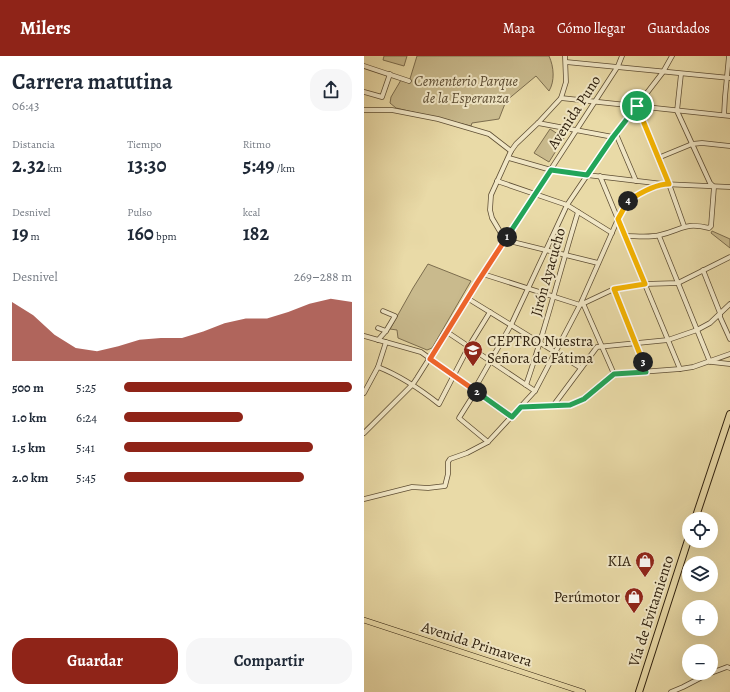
<!DOCTYPE html>
<html lang="es">
<meta charset="utf-8">
<style>
body{margin:0;font-family:Alegreya,serif;background:#f6f6f7;color:#1f2937;height:100vh;display:flex;flex-direction:column;font-size:15px;white-space:nowrap}
*{box-sizing:border-box;margin:0}
p{font-size:13px;color:#747a83}
.icon{flex:none;width:22px;height:22px;fill:none;stroke:currentColor;stroke-width:2;stroke-linecap:round;stroke-linejoin:round}
.map{position:relative;flex:1;overflow:hidden}
.side{display:flex;flex-direction:column;background:#fff;width:364px}
.side>*{flex:none}
.tools{position:absolute;left:318px;top:456px;display:grid;gap:8px}
.tools a{display:grid;place-items:center;width:36px;height:36px;border-radius:50%;background:#fff;box-shadow:0 4px 16px #0002;font-size:20px}
.pin{position:absolute;display:grid;place-items:center;width:34px;height:34px;color:#fff;margin:-17px;border:2px solid #fff;border-radius:50%;box-shadow:0 1px 4px #0007}
.km{position:absolute;width:20px;height:20px;margin:-10px;border-radius:50%;background:#222;color:#fff;font-size:11px;line-height:20px;text-align:center}
.round{display:grid;place-items:center;flex:none;width:42px;height:42px;border-radius:16px;background:#f6f6f7}
.headline{display:flex;align-items:center;justify-content:space-between;height:68px;padding:0 12px}
h1{font-size:22px;font-weight:700;line-height:30px}
.metrics{display:grid;grid-template-columns:repeat(3,1fr);gap:6px;height:68px;padding:4px 12px}
.metrics div{display:grid;align-content:center}
.metrics b{font-size:20px;font-weight:700}
.metrics small{font-size:11px;font-weight:400}
.metrics p{font-size:11px}
.chart{height:112px;padding:8px 12px}
.chart p{display:flex;justify-content:space-between}
.chart svg{width:100%;height:72px;margin-top:4px;fill:#8f2418;opacity:.7}
.primary-button{display:flex;gap:8px;margin-top:auto;padding:8px 12px}
.primary-button a{flex:1;height:46px;border-radius:16px;background:#8f2418;color:#fff;font-size:16px;font-weight:700;line-height:46px;text-align:center}
.primary-button a+a{background:#f6f6f7;color:#1f2937}
ul{padding:0 12px;list-style:none;font-size:13px}
li{display:grid;grid-template-columns:64px 48px 1fr;align-items:center;height:30px}
li i{height:10px;border-radius:5px;background:#8f2418}
header{display:flex;align-items:center;gap:24px;box-sizing:border-box;height:56px;padding:0 20px;background:#8f2418;color:#fff}
header strong{font-size:19px}
nav{display:flex;gap:22px;margin-inline-start:auto;font-size:14px}
main{display:flex;flex:1;min-height:0}
.map>svg:first-child{display:block}
</style>
<header>
<strong>Milers</strong>
<nav><a>Mapa</a><a>Cómo llegar</a><a>Guardados</a></nav>
</header>
<main>
<section class="side">
<div class="headline"><div><h1>Carrera matutina</h1><p>06:43</p></div><a class="round"><svg class="icon" aria-label="share" viewBox="0 0 24 24"><path d="M12 15V3M7 8l5-5 5 5M5 13v7h14v-7"/></svg></a></div>
<div class="metrics">
<div><p>Distancia</p><b>2.32<small> km</small></b></div>
<div><p>Tiempo</p><b>13:30</b></div>
<div><p>Ritmo</p><b>5:49<small> /km</small></b></div>
</div>
<div class="metrics">
<div><p>Desnivel</p><b>19<small> m</small></b></div>
<div><p>Pulso</p><b>160<small> bpm</small></b></div>
<div><p>kcal</p><b>182</b></div>
</div>
<div class="chart"><p><span>Desnivel</span>269–288 m</p>
<svg viewBox="0 0 160 44" preserveAspectRatio="none"><path d="M0 44V8L10 16L20 28L30 36L40 38L50 35L60 31L70 30L80 30L90 26L100 21L110 18L120 18L130 14L140 9L150 6L160 8V44z"/></svg>
</div>
<ul>
<li><b>500 m</b>5:25<i style="width:100%"></i></li>
<li><b>1.0 km</b>6:24<i style="width:52%"></i></li>
<li><b>1.5 km</b>5:41<i style="width:83%"></i></li>
<li><b>2.0 km</b>5:45<i style="width:79%"></i></li>
</ul>
<div class="primary-button"><a>Guardar</a><a>Compartir</a></div>
</section>
<div class="map">
<svg width="366" height="636" viewBox="0 0 366 636">
<rect width="100%" height="100%" fill="#e9daa7"/>
<filter id="stains"><feTurbulence type="fractalNoise" baseFrequency=".005" numOctaves="4"/><feColorMatrix values="0 0 0 0 .2 0 0 0 0 .09 0 0 0 0 .02 0 0 0 .5 -.17"/></filter>
<radialGradient id="worn" r=".72"><stop offset=".6" stop-color="#630" stop-opacity="0"/><stop offset="1" stop-color="#630" stop-opacity=".3"/></radialGradient>
<g fill="#c9ba8d" stroke="#7c6d4e">
<path d="M20,0H43L40,10L19,4Z"/>
<path d="M53,0H185C190,11 191,25 185,35L172,20L142,45L135,63L108,67L107,70L32,52L26,47L27,41L37,24L45,26Z"/>
<path d="M186,73L200,82L185,106L170,97Z"/>
<path d="M348,175L366,183V192L347,177Z"/>
<path d="M64,208L107,225L68,292L63,294L34,282L33,274L26,273L49,232Z"/>
</g>
<g fill="none" stroke-linecap="round" stroke-linejoin="round">
<g stroke="#5e4e34" stroke-width="5.5">
<g id="minor">
<path d="M201,0L202,26L197,42L174,67L152,88L147,95L127,139L126,154L128,162L141,184L234,207"/>
<path d="M202,6L366,22"/>
<path d="M0,10L45,25"/>
<path d="M0,36L18,41L26,18"/>
<path d="M197,42L366,60"/>
<path d="M273,50L305,128L320,170"/>
<path d="M0,54H28L74,63L125,78L147,95"/>
<path d="M360,59L361,41L365,0"/>
<path d="M174,67L249,81"/>
<path d="M252,78L272,125"/>
<path d="M145,102L187,114L223,119L299,128L366,131"/>
<path d="M294,102L328,88L338,87L366,90"/>
<path d="M236,120L316,313"/>
<path d="M133,125L203,149L248,177"/>
<path d="M261,180C272,180 285,182 296,179C318,174 320,166 345,172L347,170L350,131L346,127L313,55L317,18"/>
<path d="M295,180L346,306"/>
<path d="M339,214L356,257V261L366,283"/>
<path d="M119,218L216,249L250,233L281,228L314,227L366,201"/>
<path d="M250,233L283,316"/>
<path d="M103,242L217,312"/>
<path d="M218,245L250,318"/>
<path d="M14,272L22,275"/>
<path d="M83,276L171,335"/>
<path d="M0,280L57,296L147,361"/>
<path d="M14,284L22,275L31,260L19,255"/>
<path d="M348,306L366,308"/>
<path d="M14,311C37,320 56,333 75,348L105,290L126,256"/>
<path d="M162,329C182,272 196,214 214,156"/>
<path d="M110,334L147,269L203,149L249,81L299,16L308,0"/>
<path d="M112,335L95,362L124,386"/>
<path d="M0,337L14,311L22,286"/>
<path d="M189,350L233,291L304,284L333,274L346,267L366,248"/>
<path d="M157,351L206,349L220,343L250,318L316,313L329,311L366,298"/>
<path d="M0,377L49,328L53,322L113,227L254,10L258,0"/>
<path d="M0,443L48,431L64,432L81,430L84,418V406L86,403L103,397L124,386L171,335L216,249L254,163L265,145L283,134L299,128"/>
<path d="M347,617L363,611L366,612"/>
<path d="M307,636L319,631L346,617"/>
</g>
</g>
<g stroke="#2f200e" stroke-width="6">
<path id="major" d="M0,564L219,636"/>
</g>
<g stroke="#2f200e" stroke-width="8">
<g id="highway">
<path d="M331,463L366,358"/>
<path d="M275,636L325,481"/>
</g>
</g>
<use href="#minor" stroke="#f1e7c6" stroke-width="4"/>
<use href="#major" stroke="#e9daa7" stroke-width="5"/>
<use href="#highway" stroke="#e9daa7" stroke-width="6"/>
</g>
<g fill="none" stroke-linecap="round" stroke-linejoin="round">
<g stroke="#fff" stroke-width="8">
<path id="split-1" d="M143,181L187,114L223,119L249,81L273,50"/>
</g>
<g stroke="#fff" stroke-width="8">
<path id="split-2" d="M113,336L66,303L113,227L143,181"/>
</g>
<g stroke="#fff" stroke-width="8">
<path id="split-3" d="M113,336L148,361L157,351L206,349L220,343L250,318L282,316L279,306"/>
</g>
<g stroke="#fff" stroke-width="8">
<path id="split-4" d="M264,145L254,163L281,228L250,233L279,306"/>
</g>
<g stroke="#fff" stroke-width="8">
<path id="split-5" d="M264,145C276,137 291,128 305,128L273,50"/>
</g>
<use href="#split-1" stroke="#22a559" stroke-width="5"/>
<use href="#split-2" stroke="#f0652b" stroke-width="5"/>
<use href="#split-3" stroke="#22a559" stroke-width="5"/>
<use href="#split-4" stroke="#f5b400" stroke-width="5"/>
<use href="#split-5" stroke="#f5b400" stroke-width="5"/>
</g>
<defs>
<g id="university-pin" transform="scale(1)"><path d="M0 17L-7.5 6A9.5 9.5 0 1 1 7.5 6Z" fill="#8f2418" stroke="#f1e7c6"/><path d="M0-5L7-2L0 1L-7-2ZM-4 1L0 2.5L4 1V4Q0 6-4 4Z" fill="#fff"/></g>
<g id="shop-pin" transform="scale(1)"><path d="M0 17L-7.5 6A9.5 9.5 0 1 1 7.5 6Z" fill="#8f2418" stroke="#f1e7c6"/><path d="M-5-2.5h2.3a2.7 3.5 0 0 1 5.4 0H5L5.5 6h-11ZM-1.5-2.5h3a1.5 2.3 0 0 0-3 0Z" fill="#fff"/></g>
</defs>
<g fill-rule="evenodd">
<use href="#university-pin" x="109" y="294"/>
<use href="#shop-pin" x="281" y="505"/>
<use href="#shop-pin" x="270" y="541"/>
</g>
<g text-anchor="middle" stroke-width="4" stroke-linejoin="round" paint-order="stroke">
<g font-size="15" font-style="italic" fill="#5d4e34" stroke="#f1e7c6">
<text x="102" y="30">Cementerio Parque<tspan x="102" dy="17">de la Esperanza</tspan></text>
</g>
<g font-size="15" fill="#2f200e" stroke="#f1e7c6">
<text transform="translate(210 56) rotate(-57)" y="5">Avenida Puno</text>
<text transform="translate(184 216) rotate(-74)" y="5">Jirón Ayacucho</text>
<text transform="translate(287 555) rotate(-72)" y="5">Vía de Evitamiento</text>
<text transform="translate(113 588) rotate(18)" y="5">Avenida Primavera</text>
</g>
<g font-size="15" fill="#2f200e" stroke="#f1e7c6" text-anchor="end">
<text x="123" y="290" text-anchor="start">CEPTRO Nuestra<tspan x="123" dy="17">Señora de Fátima</tspan></text>
<text x="267" y="510">KIA</text>
<text x="256" y="546">Perúmotor</text>
</g>
</g>
<rect width="100%" height="100%" filter="url(#stains)"/>
<rect width="100%" height="100%" fill="url(#worn)"/>
</svg>
<div class="tools">
<a><svg class="icon" aria-label="locate" viewBox="0 0 24 24"><circle cx="12" cy="12" r="6"/><path d="M12 2v4M12 18v4M2 12h4M18 12h4"/></svg></a>
<a><svg class="icon" aria-label="layers" viewBox="0 0 24 24"><path d="M12 4l9 5-9 5-9-5zM3 14l9 5 9-5"/></svg></a>
<a>+</a>
<a>−</a>
</div>
<div class="pin" style="left:273px;top:50px;background:#1e9e55"><svg class="icon" aria-label="arrive" viewBox="0 0 24 24"><path d="M6 21V4h12l-3 4 3 4H6"/></svg></div>
<b class="km" style="left:143px;top:181px">1</b>
<b class="km" style="left:113px;top:336px">2</b>
<b class="km" style="left:279px;top:306px">3</b>
<b class="km" style="left:264px;top:145px">4</b>
</div>
</main>
